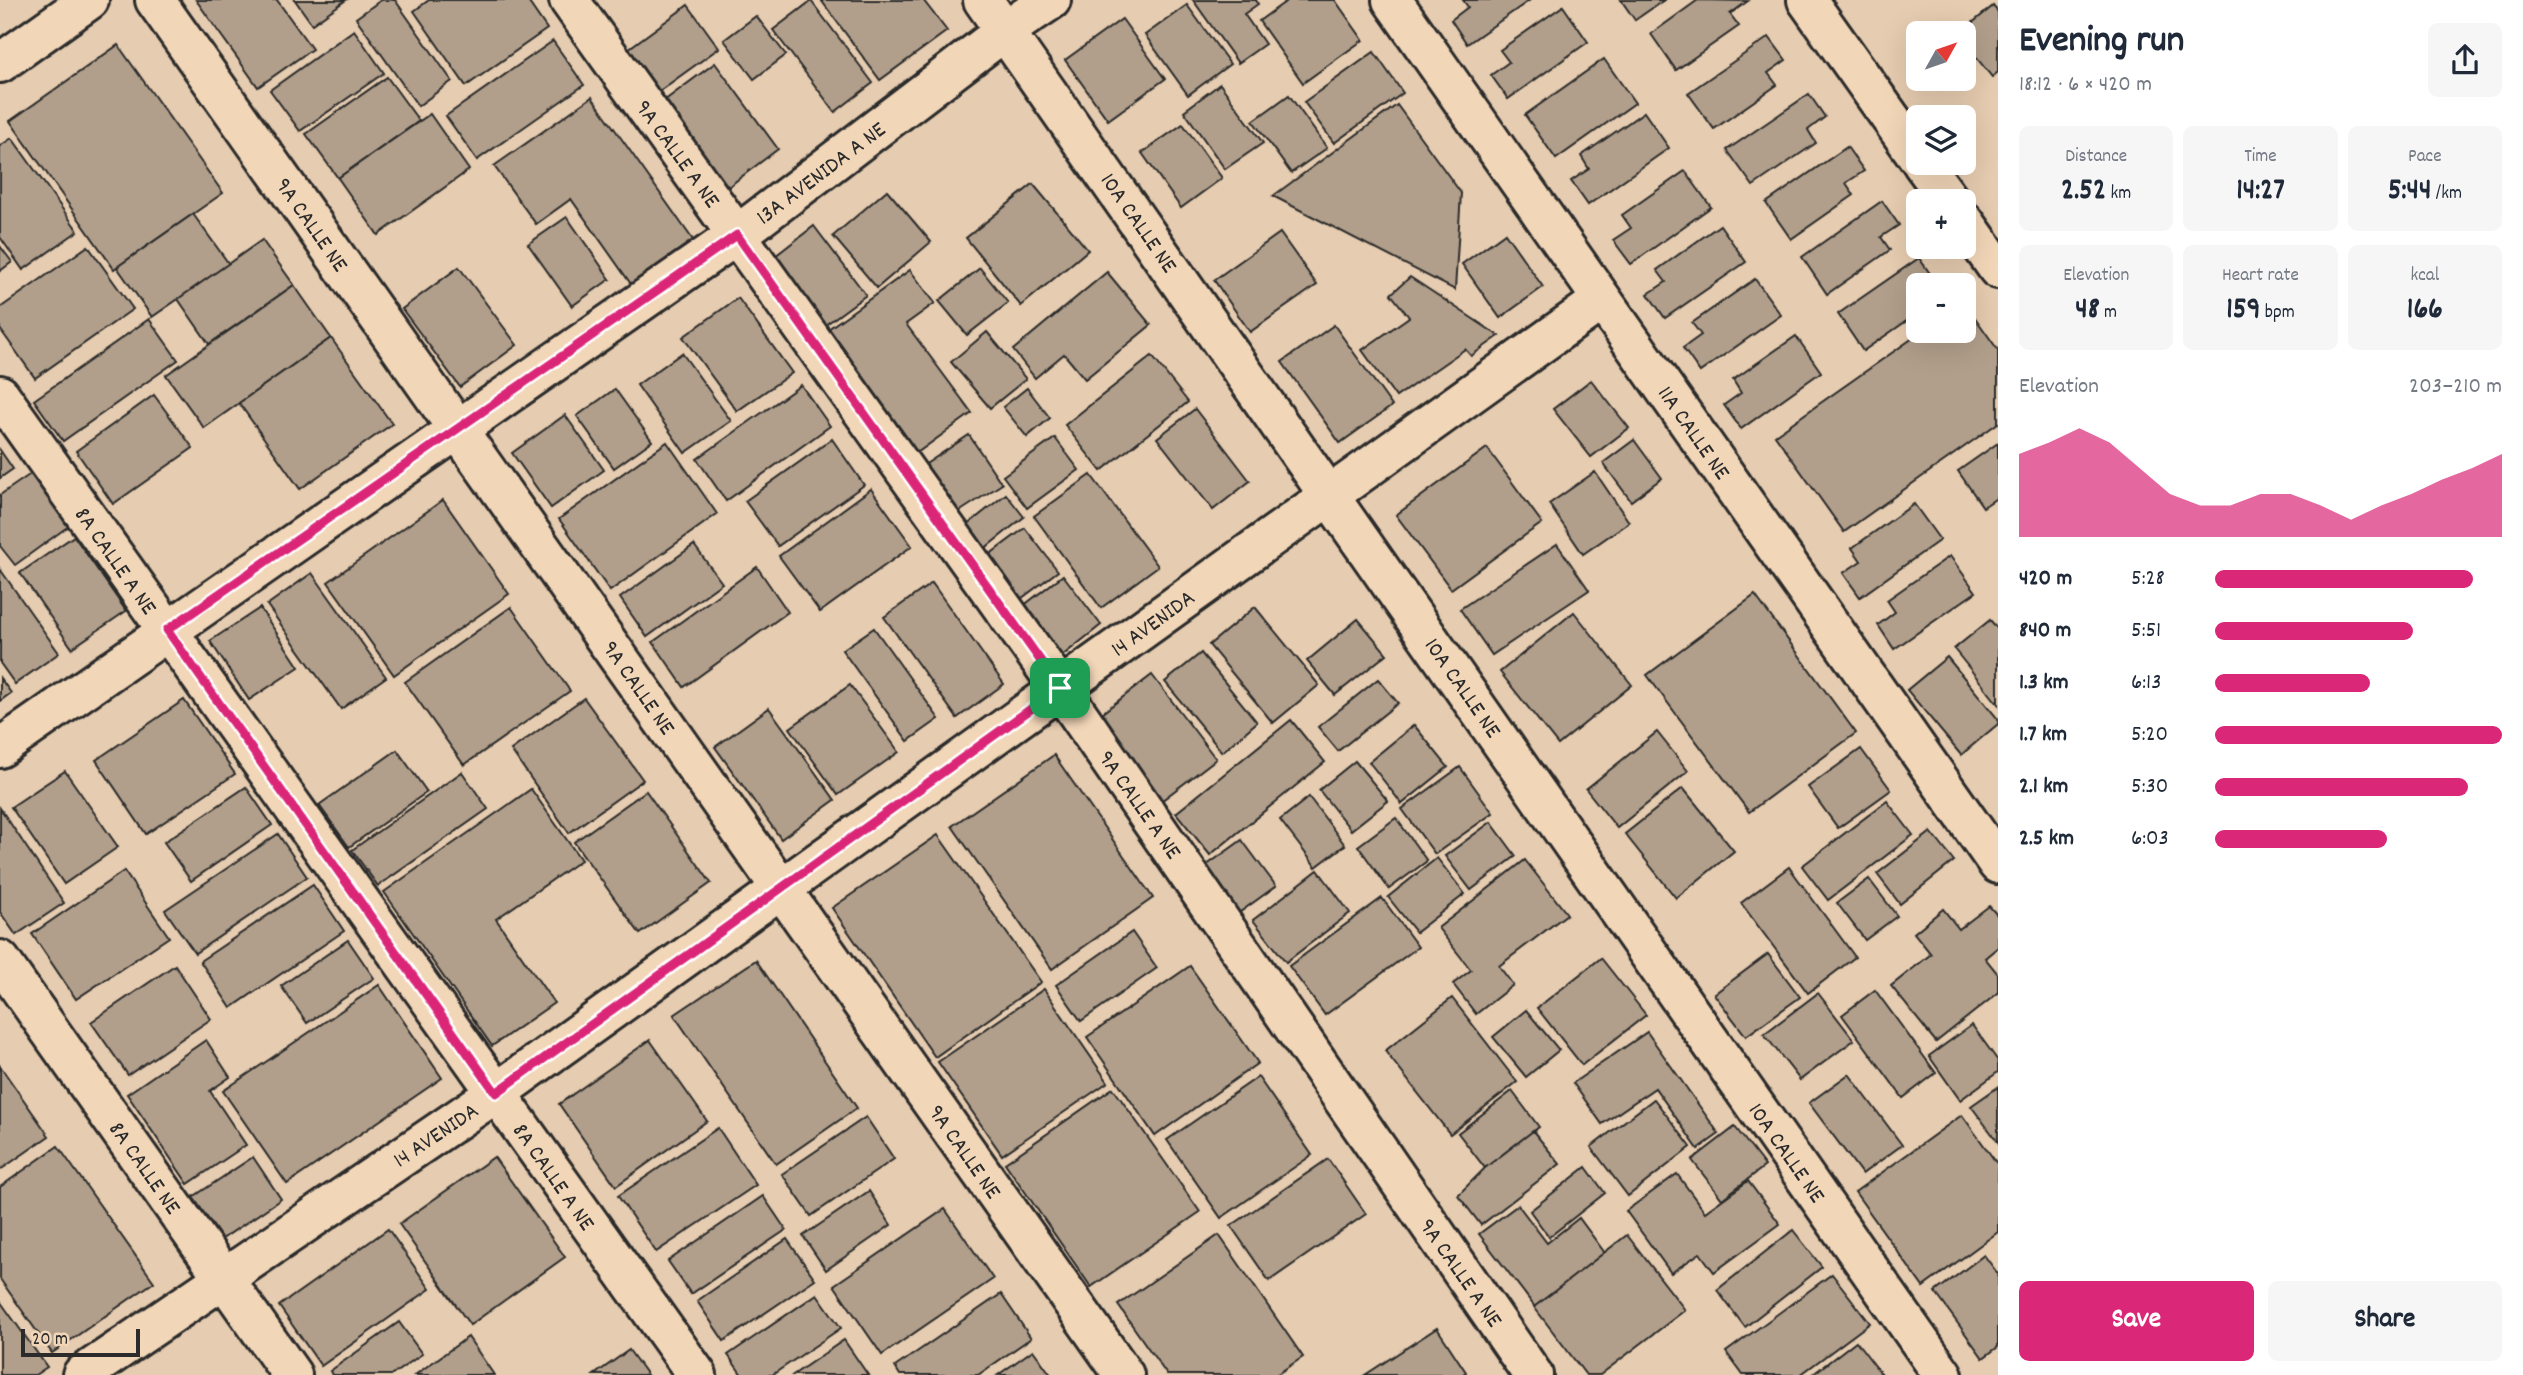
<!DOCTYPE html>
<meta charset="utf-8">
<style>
body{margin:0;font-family:Dekko,sans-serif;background:#f6f6f7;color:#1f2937;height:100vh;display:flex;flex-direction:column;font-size:26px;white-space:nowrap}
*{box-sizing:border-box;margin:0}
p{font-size:23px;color:#747a83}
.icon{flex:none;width:38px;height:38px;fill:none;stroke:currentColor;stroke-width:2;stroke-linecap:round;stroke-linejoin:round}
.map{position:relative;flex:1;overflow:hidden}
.details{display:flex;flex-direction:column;background:#fff;width:525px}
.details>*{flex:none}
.needle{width:46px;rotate:50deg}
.controls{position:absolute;left:1906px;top:21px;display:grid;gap:14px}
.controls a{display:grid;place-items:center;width:70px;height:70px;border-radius:10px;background:#fff;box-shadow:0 7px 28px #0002;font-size:35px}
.scale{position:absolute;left:21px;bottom:18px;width:119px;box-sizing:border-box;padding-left:7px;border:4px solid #2b2b2b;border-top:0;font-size:19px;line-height:24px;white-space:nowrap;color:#2b2b2b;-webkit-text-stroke:5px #f2d6b8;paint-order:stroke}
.pin{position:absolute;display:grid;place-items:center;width:60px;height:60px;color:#fff;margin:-30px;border-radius:14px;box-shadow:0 4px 10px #0006}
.round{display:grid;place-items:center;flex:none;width:74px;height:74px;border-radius:10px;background:#f6f6f7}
.summary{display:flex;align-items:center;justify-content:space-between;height:119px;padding:0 21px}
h1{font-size:38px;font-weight:700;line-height:52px}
.figures{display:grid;grid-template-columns:repeat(3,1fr);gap:10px;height:119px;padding:7px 21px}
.figures div{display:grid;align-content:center;border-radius:10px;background:#f6f6f7;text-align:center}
.figures b{font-size:30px;font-weight:700}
.figures small{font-size:19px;font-weight:400}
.figures p{font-size:19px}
.chart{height:196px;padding:14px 21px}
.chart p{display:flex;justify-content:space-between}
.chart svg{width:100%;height:126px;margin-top:7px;fill:#db2777;opacity:.7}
.primary-button{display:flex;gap:14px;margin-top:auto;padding:14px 21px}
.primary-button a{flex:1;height:80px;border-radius:10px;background:#db2777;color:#fff;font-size:28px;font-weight:700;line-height:80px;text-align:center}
.primary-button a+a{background:#f6f6f7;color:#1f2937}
ul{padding:0 21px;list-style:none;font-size:23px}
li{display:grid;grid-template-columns:112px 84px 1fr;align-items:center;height:52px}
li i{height:18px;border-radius:9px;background:#db2777}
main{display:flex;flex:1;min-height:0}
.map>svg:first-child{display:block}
</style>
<main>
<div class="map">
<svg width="1998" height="1375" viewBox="0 0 1998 1375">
<rect width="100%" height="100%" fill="#e6ccb0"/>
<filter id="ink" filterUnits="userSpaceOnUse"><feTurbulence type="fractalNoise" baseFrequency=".0143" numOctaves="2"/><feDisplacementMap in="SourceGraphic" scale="14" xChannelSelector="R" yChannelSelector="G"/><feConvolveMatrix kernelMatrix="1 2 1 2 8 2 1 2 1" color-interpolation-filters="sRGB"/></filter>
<g filter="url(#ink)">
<g fill="#b19f8b" stroke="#2b2b2b" stroke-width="2">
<path d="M196,0H277L312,49L258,87Z"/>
<path d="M295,0H346L312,24Z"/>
<path d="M381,0H395L452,81L418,106L356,18Z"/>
<path d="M429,0H527L547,29L466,86L414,11Z"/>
<path d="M821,0H923L947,31L880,80Z"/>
<path d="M1193,0H1256L1258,4L1244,14L1265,44L1238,63Z"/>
<path d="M1288,0H1335L1363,40L1303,83L1259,21Z"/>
<path d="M1463,0H1530L1467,44L1451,20L1468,7Z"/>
<path d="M1621,0H1664L1635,20Z"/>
<path d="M1698,0L1748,1L1730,14L1739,26L1676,70L1651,34Z"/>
<path d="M811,1L873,83L835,112L773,30Z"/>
<path d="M688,5L719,48L658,92L628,49Z"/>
<path d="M1187,5L1230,64L1188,95L1145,35Z"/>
<path d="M1563,6L1588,42L1508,99L1491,75L1509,62L1500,50Z"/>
<path d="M1993,6L1998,12V72L1992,77L1964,42V33H1960Z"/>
<path d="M756,16L786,55L754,79L724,40Z"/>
<path d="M1122,19L1165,79L1108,120L1065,60Z"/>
<path d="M354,30L384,73L300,131L270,90Z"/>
<path d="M1769,37L1786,60L1768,73L1777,85L1714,129L1688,93Z"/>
<path d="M553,41L584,85L477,160L446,116Z"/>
<path d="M118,45L223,193L114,269L10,121Z"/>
<path d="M1374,52L1403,93L1334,143L1304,102Z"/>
<path d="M1604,59L1635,103L1556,159L1525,115Z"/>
<path d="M715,63L778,149L728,187L664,101Z"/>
<path d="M387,77L419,121L338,178L306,134Z"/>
<path d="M1220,84L1263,143L1225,169L1184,111Z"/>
<path d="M1809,94L1825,117L1808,130L1816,143L1753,186L1727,150Z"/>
<path d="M1289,95L1327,148L1291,173L1253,121Z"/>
<path d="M592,97L693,240L631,284L571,199L536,224L494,166Z"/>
<path d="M1397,105L1461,193L1455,290L1273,196Z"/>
<path d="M1644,112L1669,148L1588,205L1571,181L1589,169L1581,156Z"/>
<path d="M430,114L469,170L378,235L338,178Z"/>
<path d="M1183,124L1222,178L1181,208L1142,153Z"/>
<path d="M12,138L78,231L23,270L0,237V146Z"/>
<path d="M1847,147L1864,171L1846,183L1854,195L1791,239L1766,203Z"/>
<path d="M1685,171L1711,207L1631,264L1613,240L1631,228L1622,215Z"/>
<path d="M1033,184L1088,250L1021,306L966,238Z"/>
<path d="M887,190L931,242L877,288L833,236Z"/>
<path d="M1882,201L1899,225L1881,237L1890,250L1827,294L1802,257Z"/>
<path d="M193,214L229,264L152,317L117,267Z"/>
<path d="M567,217L610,279L572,306L528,244Z"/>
<path d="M1720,225L1746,262L1665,318L1648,294L1666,282L1657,270Z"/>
<path d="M814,226L866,295L821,328L770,260Z"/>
<path d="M1280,233L1317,285L1250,332L1214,280Z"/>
<path d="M1505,233L1543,287L1500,318L1462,264Z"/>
<path d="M262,240L294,285L209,344L178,299Z"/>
<path d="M0,246L12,262L0,271Z"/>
<path d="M88,246L133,309L35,378L0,329V308Z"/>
<path d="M1919,258L1936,282L1931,285H1918V313L1863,351L1838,314Z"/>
<path d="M459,267L517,345L460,387L402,309Z"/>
<path d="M980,268L1008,303L967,335L939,301Z"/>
<path d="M910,270L935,303L906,324L972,413L914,455L824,332Z"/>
<path d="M1107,272L1151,325L1085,379L1064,354L1035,378L1013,350Z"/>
<path d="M1410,277L1499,336L1471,356L1465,349L1396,397L1362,350L1409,317L1391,294Z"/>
<path d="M1755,279L1781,315L1700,372L1683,348L1701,335L1692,323Z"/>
<path d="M294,285L331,338L204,428L166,375Z"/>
<path d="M738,298L792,373L737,411L683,337Z"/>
<path d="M1964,302L1998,350V423L1844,532L1775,435L1923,331H1964Z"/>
<path d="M149,319L178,360L63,441L34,400Z"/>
<path d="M1334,325L1392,406L1340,443L1282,362Z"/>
<path d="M987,332L1026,379L990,408L951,362Z"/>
<path d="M1796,336L1821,372L1741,429L1724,405L1741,393L1733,380Z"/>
<path d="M331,338L392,424L300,489L239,403Z"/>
<path d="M682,353L731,421L685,453L637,385Z"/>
<path d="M1152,356L1188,402L1101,471L1065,425Z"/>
<path d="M1591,380L1629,428L1591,457L1553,409Z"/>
<path d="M801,385L830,426L726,501L697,459Z"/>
<path d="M1027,388L1050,418L1027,437L1003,407Z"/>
<path d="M615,389L652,441L614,468L577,416Z"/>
<path d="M154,395L193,448L113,504L76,451Z"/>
<path d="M1195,409L1250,481L1213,510L1157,438Z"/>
<path d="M565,415L604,470L551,508L512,453Z"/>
<path d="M969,435L1002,484L956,514L923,466Z"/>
<path d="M1055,438L1079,470L1027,508L1003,476Z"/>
<path d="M832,439L864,485L778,546L745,501Z"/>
<path d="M1634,440L1662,478L1631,501L1603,463Z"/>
<path d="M667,442L717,514L610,591L559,519Z"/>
<path d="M1998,443V497L1983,507L1958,471Z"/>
<path d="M1487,448L1542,523L1451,589L1396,515Z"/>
<path d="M0,450L13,469L0,478Z"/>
<path d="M1595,472L1629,522L1583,554L1549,504Z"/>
<path d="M32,473L70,525L15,565L0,546V495Z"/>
<path d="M1091,475L1158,566L1101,608L1034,516Z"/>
<path d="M871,489L912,546L820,612L779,556Z"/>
<path d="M1006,494L1024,517L984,549L966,526Z"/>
<path d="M443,500L509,594L394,675L328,582Z"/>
<path d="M1914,504L1940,540L1860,597L1843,573L1861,561L1852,548Z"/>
<path d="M1025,528L1058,571L1014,604L981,561Z"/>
<path d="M74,536L126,611L72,648L20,573Z"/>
<path d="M1557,544L1589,590L1492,655L1460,609Z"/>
<path d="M694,545L722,583L647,637L620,598Z"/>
<path d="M1950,556L1976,592L1894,649L1878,625L1895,612L1887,600Z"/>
<path d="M757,567L788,612L684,687L653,642Z"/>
<path d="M0,569L59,653L15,684L0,663Z"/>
<path d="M312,573L386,677L341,709L267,605Z"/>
<path d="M1063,575L1101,625L1057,660L1018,610Z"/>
<path d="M932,583L1004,684L957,718L884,617Z"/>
<path d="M1755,595L1856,733L1749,812L1647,675Z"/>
<path d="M511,607L570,691L464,765L405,682Z"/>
<path d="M1255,607L1319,685L1273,723L1209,645Z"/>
<path d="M260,608L299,667L249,700L210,641Z"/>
<path d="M1574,612L1632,685L1558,745L1500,672Z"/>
<path d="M1358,619L1387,654L1335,695L1307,661Z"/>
<path d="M1990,620L1998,629V704L1954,649Z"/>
<path d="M874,628L939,719L908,741L842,650Z"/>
<path d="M1201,653L1257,722L1222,752L1165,682Z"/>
<path d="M1947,657L1998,719V724L1961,755L1907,690Z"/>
<path d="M1152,675L1216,759L1161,801L1097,717Z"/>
<path d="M0,678L11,693L0,701Z"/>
<path d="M1378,679L1398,703L1338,751L1318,727Z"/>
<path d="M850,685L899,752L838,795L790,728Z"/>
<path d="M584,698L643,780L569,833L511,750Z"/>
<path d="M184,700L235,774L146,834L96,760Z"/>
<path d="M769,708L835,800L781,839L715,747Z"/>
<path d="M1291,720L1325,762L1210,855L1176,813Z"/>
<path d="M1414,725L1448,767L1402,804L1369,762Z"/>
<path d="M1657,732L1688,771L1617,828L1586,789Z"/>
<path d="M1861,749L1891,790L1838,828L1808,787Z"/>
<path d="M397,750L427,792L349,847L319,805Z"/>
<path d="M1054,755L1153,898L1052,969L952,826Z"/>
<path d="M1355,761L1388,801L1351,830L1319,790Z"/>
<path d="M1460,767L1493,813L1435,854L1402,809Z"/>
<path d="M65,771L118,847L64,884L11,807Z"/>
<path d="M462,772L488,809L378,886L352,850Z"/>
<path d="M246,787L272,825L191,881L164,842Z"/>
<path d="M1683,788L1734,851L1676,898L1625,834Z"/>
<path d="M531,789L581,860L496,919L554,1003L492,1046L384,892Z"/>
<path d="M646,791L711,883L640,934L574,842Z"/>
<path d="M1309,797L1345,845L1316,867L1280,820Z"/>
<path d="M1887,801L1913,835L1828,900L1802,866Z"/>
<path d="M0,808L64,903L16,935L0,912Z"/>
<path d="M1396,818L1427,861L1389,889L1358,846Z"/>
<path d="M1491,822L1516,856L1471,890L1445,856Z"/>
<path d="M1931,832L1954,861L1900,904L1877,874Z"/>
<path d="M278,834L307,877L195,953L165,910Z"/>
<path d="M938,835L1041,982L935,1057L832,908Z"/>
<path d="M1242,840L1276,886L1236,915L1203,868Z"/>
<path d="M1437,858L1465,894L1416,932L1388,897Z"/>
<path d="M1525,860L1567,914L1499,966L1513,985L1476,1014L1453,984L1471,970L1438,928Z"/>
<path d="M1789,867L1855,957L1808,993L1741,903Z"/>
<path d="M1318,870L1350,913L1286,962L1253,920Z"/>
<path d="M124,871L169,937L76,999L32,934Z"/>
<path d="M1869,879L1897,916L1865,940L1837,903Z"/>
<path d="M313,885L344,931L231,1008L200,961Z"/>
<path d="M1382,898L1418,947L1325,1015L1289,966Z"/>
<path d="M1989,906L1998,916V947L1985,958L1998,974V993L1936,1042L1891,986L1931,954L1914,933L1943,909L1959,929Z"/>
<path d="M1132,932L1157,968L1081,1021L1056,985Z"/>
<path d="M348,940L374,978L307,1023L281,986Z"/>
<path d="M1768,954L1800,997L1746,1036L1714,994Z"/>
<path d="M1601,958L1646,1015L1582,1065L1537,1008Z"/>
<path d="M756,960L857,1108L776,1164L674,1015Z"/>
<path d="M175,965L211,1019L128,1075L91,1022Z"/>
<path d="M1190,966L1258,1063L1155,1136L1087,1037Z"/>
<path d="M379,985L442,1078L287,1184L223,1091Z"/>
<path d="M1044,989L1108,1082L1002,1155L938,1062Z"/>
<path d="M1875,990L1936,1073L1903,1098L1842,1015Z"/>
<path d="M1818,993L1854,1040L1800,1080L1764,1034Z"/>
<path d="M1452,998L1517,1082L1450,1134L1385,1051Z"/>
<path d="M1526,1010L1559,1050L1526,1077L1493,1037Z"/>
<path d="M1972,1025L1998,1061V1072L1960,1100L1929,1056Z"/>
<path d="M1647,1032L1719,1134L1698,1149L1655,1088L1602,1124L1573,1083Z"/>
<path d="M206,1040L230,1077L210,1091L246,1145L188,1184L127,1094Z"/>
<path d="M650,1040L707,1121L616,1186L559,1104Z"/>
<path d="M0,1066L49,1136L0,1170Z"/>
<path d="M1849,1074L1902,1145L1862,1174L1809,1103Z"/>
<path d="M1258,1077L1312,1155L1221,1218L1167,1140Z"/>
<path d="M1998,1087V1142L1971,1106Z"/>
<path d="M1113,1088L1200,1212L1091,1287L1005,1163Z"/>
<path d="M1512,1091L1539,1127L1485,1168L1458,1133Z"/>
<path d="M1654,1099L1691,1147L1628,1196L1591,1147Z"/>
<path d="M1962,1115L1998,1165V1232L1923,1287L1855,1192Z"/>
<path d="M866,1117L894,1159L811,1216L782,1174Z"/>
<path d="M1735,1127L1765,1166L1722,1199L1692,1160Z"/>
<path d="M718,1128L756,1185L656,1252L618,1196Z"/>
<path d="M1533,1131L1560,1164L1481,1225L1458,1195L1485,1168Z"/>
<path d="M58,1146L154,1282L52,1353L0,1279V1187Z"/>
<path d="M253,1157L281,1199L222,1239L193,1197Z"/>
<path d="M494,1157L565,1257L470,1325L399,1224Z"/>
<path d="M1328,1159L1366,1214L1269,1281L1231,1226Z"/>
<path d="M1586,1167L1605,1193L1549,1237L1530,1211Z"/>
<path d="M1677,1174L1705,1212L1748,1181L1780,1224L1714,1272L1700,1253L1671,1273L1626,1211Z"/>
<path d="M869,1191L891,1225L826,1270L803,1236Z"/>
<path d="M763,1196L786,1230L691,1294L668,1261Z"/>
<path d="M1518,1205L1547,1243L1579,1218L1605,1253L1535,1307L1479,1234Z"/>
<path d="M945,1209L993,1279L882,1355L834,1285Z"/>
<path d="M388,1229L430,1289L321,1366L279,1306Z"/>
<path d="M1793,1230L1822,1267L1745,1327L1717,1290Z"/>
<path d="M1219,1235L1303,1357L1276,1375H1167L1118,1305Z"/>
<path d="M1627,1235L1685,1310L1600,1375H1586L1534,1307Z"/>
<path d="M787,1239L815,1279L724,1341L697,1301Z"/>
<path d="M1984,1255L1998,1274V1347L1983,1358L1935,1292Z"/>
<path d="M1832,1274L1870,1323L1800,1375H1743L1726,1352Z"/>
<path d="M817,1294L841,1328L772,1375H742L728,1355Z"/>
<path d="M1001,1294L1031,1338L978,1375H900L895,1367Z"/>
<path d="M0,1301L47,1367L35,1375H0Z"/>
<path d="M399,1322L422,1354L392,1375H332L330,1371Z"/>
<path d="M1437,1328L1466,1372L1462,1375H1365Z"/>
<path d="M468,1337L494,1375H415Z"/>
<path d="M844,1340L868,1375H793Z"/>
<path d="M1856,1341L1882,1375H1812Z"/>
<path d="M629,1350L647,1375H594Z"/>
<path d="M1033,1350L1051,1375H998Z"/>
</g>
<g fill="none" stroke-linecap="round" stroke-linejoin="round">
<g stroke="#2b2b2b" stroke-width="44">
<g id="minor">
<path d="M155,0L1124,1375"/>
<path d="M569,0L1060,688L1533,1375"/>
<path d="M983,0L1943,1375"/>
<path d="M1392,0L1998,864"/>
<path d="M1807,0L1918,157"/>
<path d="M0,63L89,0"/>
<path d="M1922,163L1950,201"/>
<path d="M1964,221L1998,269"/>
<path d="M0,395L697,1375"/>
<path d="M0,748L737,235L1006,30L1051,0"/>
<path d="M0,960L292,1375"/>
<path d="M82,1375L496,1093L1602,300"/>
</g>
</g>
<use href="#minor" stroke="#f2d6b8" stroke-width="38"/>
</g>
</g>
<g fill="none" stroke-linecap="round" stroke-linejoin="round" filter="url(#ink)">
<g stroke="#fff" stroke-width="14">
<path id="route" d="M737,235L1060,688L496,1093L167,630Z"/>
</g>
<use href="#route" stroke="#db2777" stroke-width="9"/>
</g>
<g text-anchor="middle" stroke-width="7" stroke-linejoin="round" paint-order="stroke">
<g font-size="23" fill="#2b2b2b" stroke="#f2d6b8">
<text transform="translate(679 153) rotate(54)" y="8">9A CALLE A NE</text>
<text transform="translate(820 172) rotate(-37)" y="8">13A AVENIDA A NE</text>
<text transform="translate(1140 222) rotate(55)" y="8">10A CALLE NE</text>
<text transform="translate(313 224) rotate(55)" y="8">9A CALLE NE</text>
<text transform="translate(1695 432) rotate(55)" y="8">11A CALLE NE</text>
<text transform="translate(117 560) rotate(55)" y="8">8A CALLE A NE</text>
<text transform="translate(1152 622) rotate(-36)" y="8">14 AVENIDA</text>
<text transform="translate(640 687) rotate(55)" y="8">9A CALLE NE</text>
<text transform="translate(1464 687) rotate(55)" y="8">10A CALLE NE</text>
<text transform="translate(1141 804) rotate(55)" y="8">9A CALLE A NE</text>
<text transform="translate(435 1134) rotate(-34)" y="8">14 AVENIDA</text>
<text transform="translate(966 1151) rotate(55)" y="8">9A CALLE NE</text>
<text transform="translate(1788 1152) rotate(55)" y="8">10A CALLE NE</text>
<text transform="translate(146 1167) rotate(55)" y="8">8A CALLE NE</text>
<text transform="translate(555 1176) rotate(55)" y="8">8A CALLE A NE</text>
<text transform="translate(1462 1272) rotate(55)" y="8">9A CALLE A NE</text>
</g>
</g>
</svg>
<div class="controls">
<a><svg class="needle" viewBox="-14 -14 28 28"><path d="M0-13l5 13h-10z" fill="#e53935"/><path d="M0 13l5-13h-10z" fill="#747a83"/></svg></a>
<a><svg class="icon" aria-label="layers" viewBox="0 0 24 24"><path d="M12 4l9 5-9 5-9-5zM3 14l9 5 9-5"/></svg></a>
<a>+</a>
<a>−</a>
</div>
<div class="scale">20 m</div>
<div class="pin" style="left:1060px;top:688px;background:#1e9e55"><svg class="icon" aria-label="arrive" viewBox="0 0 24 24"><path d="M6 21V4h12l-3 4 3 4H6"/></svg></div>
</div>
<section class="details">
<div class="summary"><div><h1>Evening run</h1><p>18:12 · 6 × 420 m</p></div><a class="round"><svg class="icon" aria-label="share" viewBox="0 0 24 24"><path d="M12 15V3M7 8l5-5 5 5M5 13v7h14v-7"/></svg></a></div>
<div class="figures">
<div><p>Distance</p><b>2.52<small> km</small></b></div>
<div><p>Time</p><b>14:27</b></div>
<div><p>Pace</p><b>5:44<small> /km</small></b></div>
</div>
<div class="figures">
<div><p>Elevation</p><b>48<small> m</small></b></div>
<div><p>Heart rate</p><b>159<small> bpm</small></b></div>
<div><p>kcal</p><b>166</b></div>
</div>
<div class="chart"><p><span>Elevation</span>203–210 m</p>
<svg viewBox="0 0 160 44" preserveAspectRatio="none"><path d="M0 44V15L10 11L20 6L30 11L40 20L50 29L60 33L70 33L80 29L90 29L100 33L110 38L120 33L130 29L140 24L150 20L160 15V44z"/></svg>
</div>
<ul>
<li><b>420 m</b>5:28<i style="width:90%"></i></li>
<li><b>840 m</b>5:51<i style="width:69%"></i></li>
<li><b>1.3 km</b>6:13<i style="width:54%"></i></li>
<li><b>1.7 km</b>5:20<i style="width:100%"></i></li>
<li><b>2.1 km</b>5:30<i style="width:88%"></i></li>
<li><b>2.5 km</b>6:03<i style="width:60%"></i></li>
</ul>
<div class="primary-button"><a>Save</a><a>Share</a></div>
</section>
</main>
